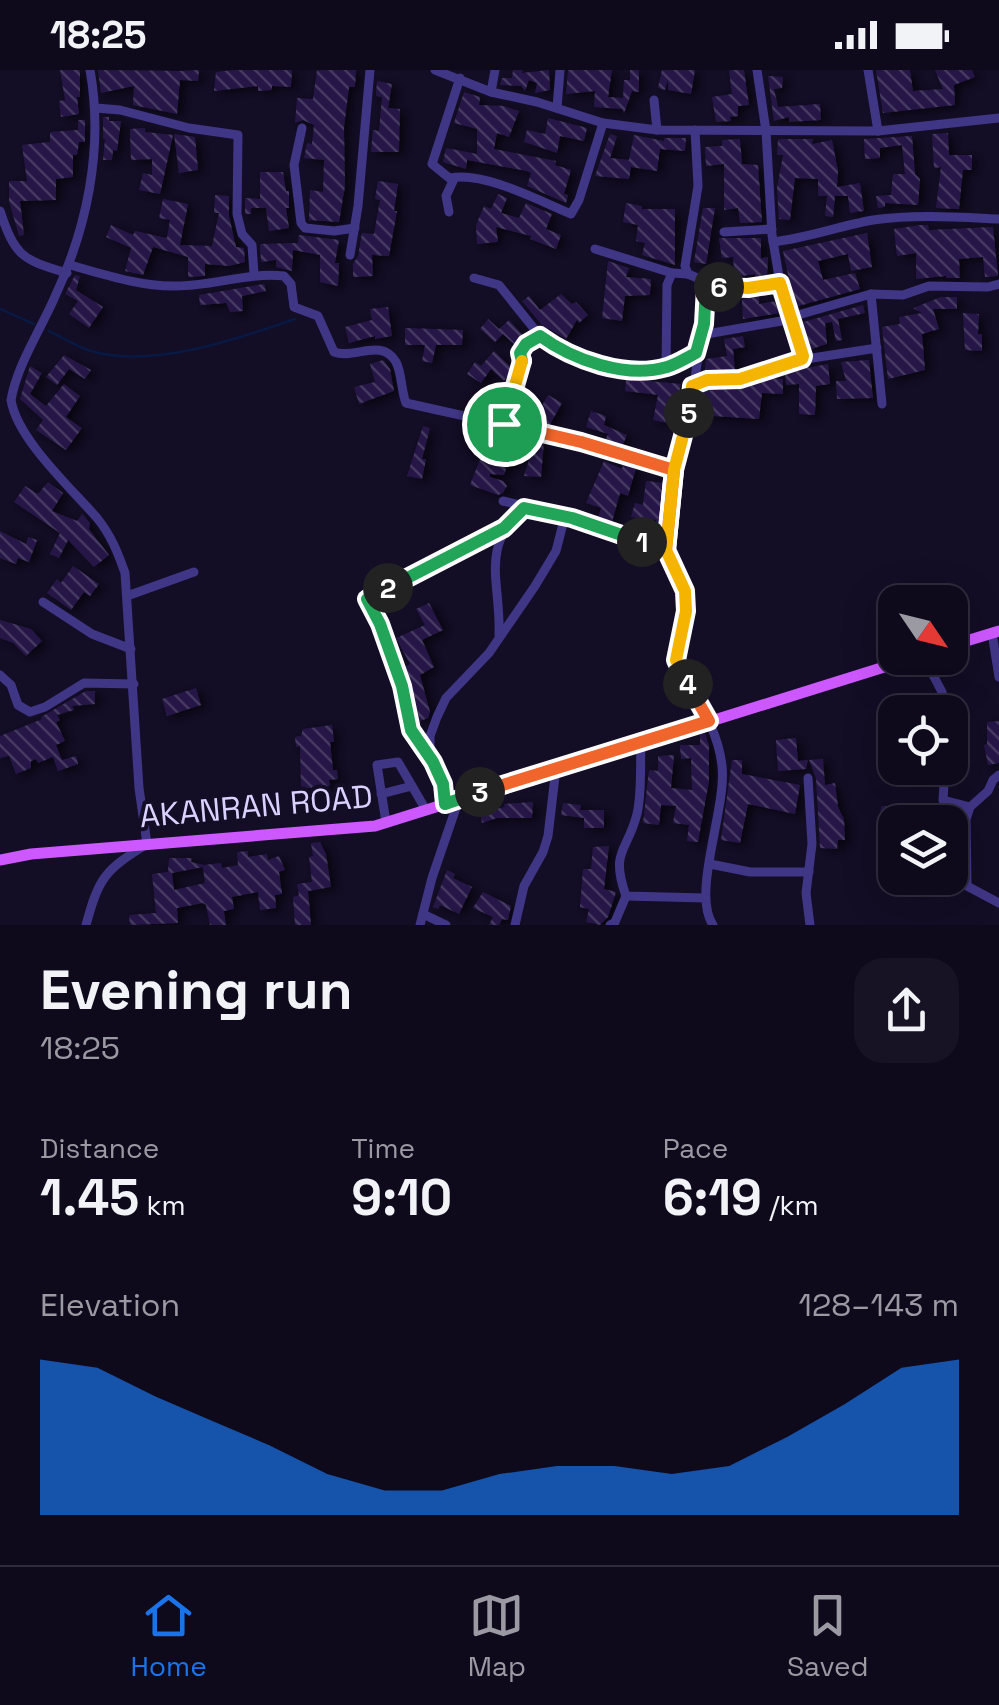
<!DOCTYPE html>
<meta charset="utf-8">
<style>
body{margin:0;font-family:"Space Grotesk",sans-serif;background:#171325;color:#f1f3f6;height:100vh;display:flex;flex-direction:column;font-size:38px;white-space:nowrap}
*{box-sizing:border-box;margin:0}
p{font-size:32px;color:#9b9aa3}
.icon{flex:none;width:55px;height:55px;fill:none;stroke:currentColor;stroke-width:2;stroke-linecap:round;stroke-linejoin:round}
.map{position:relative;height:855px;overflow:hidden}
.side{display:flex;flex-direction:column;background:#0e0a1c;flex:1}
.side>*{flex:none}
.needle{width:65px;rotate:125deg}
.buttons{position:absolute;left:878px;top:515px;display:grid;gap:20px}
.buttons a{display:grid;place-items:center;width:90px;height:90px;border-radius:20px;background:#0e0a1c;box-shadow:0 10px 40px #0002,0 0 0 2px #2e2b3b;font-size:50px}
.pin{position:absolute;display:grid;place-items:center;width:85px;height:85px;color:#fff;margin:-42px;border:5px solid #fff;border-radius:50%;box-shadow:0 2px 10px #0007}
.km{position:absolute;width:50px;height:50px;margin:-25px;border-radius:50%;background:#222;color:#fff;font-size:28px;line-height:50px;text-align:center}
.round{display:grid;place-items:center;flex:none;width:105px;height:105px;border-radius:30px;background:#171325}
.head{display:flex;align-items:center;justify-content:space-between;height:170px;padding:0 40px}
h1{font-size:55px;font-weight:700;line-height:75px}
.metrics{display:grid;grid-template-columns:repeat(3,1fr);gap:15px;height:170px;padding:10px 40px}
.metrics div{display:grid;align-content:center}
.metrics b{font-size:50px;font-weight:700}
.metrics small{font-size:28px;font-weight:400}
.metrics p{font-size:28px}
.chart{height:280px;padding:20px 40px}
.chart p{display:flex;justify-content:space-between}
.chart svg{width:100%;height:180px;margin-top:10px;fill:#1a73e8;opacity:.7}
.status{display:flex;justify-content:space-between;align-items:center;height:70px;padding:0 50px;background:#0e0a1c;direction:ltr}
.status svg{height:28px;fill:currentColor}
.menu{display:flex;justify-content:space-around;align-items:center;height:140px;border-top:2px solid #2e2b3b;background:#0e0a1c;font-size:28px;color:#9b9aa3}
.menu a{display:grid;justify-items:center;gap:5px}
.menu .on{color:#1a73e8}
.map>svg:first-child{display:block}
</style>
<div class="status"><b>18:25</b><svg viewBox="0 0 49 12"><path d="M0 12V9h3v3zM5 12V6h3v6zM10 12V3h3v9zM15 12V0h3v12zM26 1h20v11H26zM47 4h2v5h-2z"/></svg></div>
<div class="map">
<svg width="999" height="855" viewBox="0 0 999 855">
<defs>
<pattern id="building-back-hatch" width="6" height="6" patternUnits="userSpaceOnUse" patternTransform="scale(2.5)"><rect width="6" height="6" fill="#251946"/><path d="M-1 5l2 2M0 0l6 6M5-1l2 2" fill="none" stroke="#443962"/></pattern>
<filter id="shadow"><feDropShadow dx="5.5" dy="3" stdDeviation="5" flood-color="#0009"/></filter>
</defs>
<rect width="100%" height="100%" fill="#130d25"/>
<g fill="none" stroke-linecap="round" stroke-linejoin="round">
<g stroke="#081943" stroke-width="2.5">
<path d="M0,239L34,254"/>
<path d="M49,261C62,267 77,277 91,281C151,299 238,269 295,249"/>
</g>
</g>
<g fill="url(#building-back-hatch)" fill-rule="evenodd" filter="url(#shadow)">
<path d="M60,0H80V27H77L79,44L61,47L59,31L65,30Z"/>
<path d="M98,0L181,1L199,0L198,11L180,10L177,44L133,35L134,16L101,23Z"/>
<path d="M233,0H292L291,17L272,16V20L258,21V16L214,21L216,2Z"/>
<path d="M317,0H356L355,17H349L344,57L345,116L339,152L309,150L310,120L323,122L324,90L304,88L307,73L312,74L314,55L303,50L295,53L297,28L313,29Z"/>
<path d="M513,0H523L522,3L549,0L550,20L535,23L537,13L529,10L525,21L521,16L500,15L502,8H512Z"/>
<path d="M568,0H612L608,27L623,28L624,10H630V0H639V22L632,21L624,43L622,39L594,37L595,21L566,24Z"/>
<path d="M662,0H695L691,24L668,20V10L665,20L658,18Z"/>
<path d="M729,0H744L749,35L738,36V46L730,47L731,51L716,52L712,27L732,24Z"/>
<path d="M876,0H910L913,21L943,19L935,0H972L975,7L954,15L955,35L883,43Z"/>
<path d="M768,6L783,7L782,18L774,19L778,37L820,34L821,50L789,52V47L774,51Z"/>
<path d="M377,11L392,14L388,38L400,39L399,82H371L373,60L379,61L382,27L376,26Z"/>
<path d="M464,22L480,27L479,35L504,36L519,41L509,67L497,63L494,79L556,91L555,95L571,100L564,124L568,125L566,133L527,116L531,103L527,101L467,90L466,99L443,92L446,78L477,84V59L454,53Z"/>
<path d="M103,47H109V51H121L117,81L113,80L112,90H103L105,69H103Z"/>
<path d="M548,48L587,58L584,71L560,66L557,83L524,72L527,60L545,64Z"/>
<path d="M78,50H85V72H79L77,85H73V107L56,109V130L20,131L24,165L19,166L9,131V111H27L22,75L50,72V62L78,60V64Z"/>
<path d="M145,58V62L173,65L160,124L139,120L143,103L152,105V89L131,90L130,59Z"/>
<path d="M948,63L949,85H972V100H963L959,139L936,138L941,97L934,98L932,64Z"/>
<path d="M174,64L195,67L198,100L179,103Z"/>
<path d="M610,64L617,66L610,88L629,90L634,65L664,71V68H686L685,81L660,79L657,101L631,97L629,109L595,106Z"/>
<path d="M912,66L915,104L920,109L918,135L885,133V137L878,138L876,126L891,125L893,104H905L902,75L880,78V88L865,89L864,69Z"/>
<path d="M740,69L742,94L758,95L762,152L740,153L738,138L724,140V94L706,96L705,77L722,76V70Z"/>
<path d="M778,69H813L812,74L832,70L838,101L837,117L860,113L864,141L850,143L848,126H835L833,147L825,146L827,126H818V109L795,108L790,150L779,149L777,118L783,85H777Z"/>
<path d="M260,102H283L286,121H289V138H286L289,158L269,161L266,138H251V144H245V128L260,129Z"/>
<path d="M378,111L398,114L394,141H397L389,186L372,185L373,206L353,207V194L358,186L362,163L374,164L380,130L375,129Z"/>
<path d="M498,124L507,128L501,143L519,148L526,133L552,144L546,159L561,165L556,179L530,169L531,166L496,157L498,172L477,174L476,155L484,136L491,139Z"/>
<path d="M215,125L229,126V146L236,177L244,178L245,192L229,196L205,194V206L188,207V187L153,177L143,205L125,201L131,178L106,167L111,155L133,165L135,161L167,168L170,150L159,148L163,129L188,134L180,175L212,176L219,143H214Z"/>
<path d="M626,133L642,136V139H675V195L642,185L645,173L636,171L638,155L623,152Z"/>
<path d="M703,138H715L706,194L694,192Z"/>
<path d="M920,155H928L929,160L993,157L998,206L985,207L983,187L959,189L960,208H946V206L916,209V183L897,186L894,159Z"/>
<path d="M867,163L872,197L851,201L848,184L818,191L823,210L855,203L860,219L795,237L783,181Z"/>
<path d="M299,165L339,170L335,193H339L338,216L320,212V185L293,180L292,201L276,197V190L261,192L260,174L298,173Z"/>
<path d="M719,168H761V188L768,187L767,207L755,209V204L735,207L733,187L722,188Z"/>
<path d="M608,191L629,198L626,207L651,209L650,225L625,226L622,251L602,248Z"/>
<path d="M75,205L80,206L76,220L103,237L89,258L69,244L78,231L65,224Z"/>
<path d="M264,214L266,221L242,226L243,241L230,242L226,233L200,235L199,225Z"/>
<path d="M561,224L572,234L576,232L588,245L579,253L577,250L566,269L549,259L546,260L522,231L529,226L540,240Z"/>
<path d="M759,227V234L777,231L780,243L743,249L742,229Z"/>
<path d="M941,227H957V239H933L939,259L922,264L925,300L888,309L882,257L900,254L899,247L922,243L913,238Z"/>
<path d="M863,235L865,243L838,249L842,270L836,271L832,252L825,253L827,274L808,280L800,253Z"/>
<path d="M388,237L392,266L375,269V266L349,273L345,257L372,250L370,239Z"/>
<path d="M963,243L979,244L978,264H982V281L965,280Z"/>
<path d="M488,249L499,259L509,250L524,266L515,275L503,264L495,272L480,259Z"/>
<path d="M405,258L463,260L462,275H436L432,293L422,291L425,275H405Z"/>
<path d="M743,266L745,277L733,279L735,301L705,302L706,289L727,286L724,269Z"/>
<path d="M494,281L513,299L504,311L491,299L481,313L467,304L475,292L481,296Z"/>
<path d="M64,285L91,300L85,309L69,299L57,315L46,307Z"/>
<path d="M383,290L390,299L394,321L359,334L354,317L375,312L370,294Z"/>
<path d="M869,290L873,328L837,329L836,311H846L841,292Z"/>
<path d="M828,294L830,314L816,316L815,345L799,344V314L786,315L785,302Z"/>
<path d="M30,296L42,303L30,324L46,336L64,314L80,326L66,347L82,358L66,380L36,360L43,350L20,329Z"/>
<path d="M767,308L783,309V324L762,323L759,349L697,345L702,321L743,318Z"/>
<path d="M626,309L681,314L672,354L653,350L658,325L625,321Z"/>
<path d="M548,325L562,333L549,356L516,340L520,328L540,339Z"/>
<path d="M591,341L606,346L604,355L627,365L622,376L605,371L608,364L586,357Z"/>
<path d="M469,355L544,372L541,407L524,406L530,386L522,383L520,386L511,384L504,405L490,404V407L503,411L507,416L503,423L498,425L470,415L487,371L466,365Z"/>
<path d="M423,356L430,358L422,389H426L422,409L407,406Z"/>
<path d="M604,391L622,399L623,394L636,398L628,426L620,423L612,452L598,448L601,438L586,433Z"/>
<path d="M646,411L664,413L659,469L651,466L656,450L631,447L635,433L643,435Z"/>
<path d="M48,412L63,423L52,441L77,451L82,444L90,453L89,459L109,485L94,497L68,470L59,488L50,484L60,463L14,432L25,416L38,424Z"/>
<path d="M0,461L26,474L28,467L37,470L29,492L18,488L16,494L0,488Z"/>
<path d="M73,496L99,514L90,526L84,522L71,540L47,523L57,509L61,513Z"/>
<path d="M429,533L443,560L422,570L434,597L420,605L430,642L428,648L420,651L405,597L410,594L396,568L425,555L416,539Z"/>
<path d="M0,550L31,559L42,571L26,586L13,573L0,568Z"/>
<path d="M196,618L201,635L167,646L162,629Z"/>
<path d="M86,621H95V634L72,636L74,640L57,645L60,650L56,652L65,671L56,675L62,690L76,686L78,694L58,701L53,687L38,693L36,689L31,691V698L16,704L9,686L0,688V666L42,649L41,647Z"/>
<path d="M999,651V693L988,695L984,675L987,674V652Z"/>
<path d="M332,655L334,672H330L333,700H337L338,709L329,710L330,716L301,719L300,676L296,677L295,667L301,666L303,659Z"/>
<path d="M705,663L709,675V711L698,772L687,771L689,755L673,753L676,736L661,735L659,755L643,753L649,700L658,701V686L674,685L671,718L692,720L691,688L681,689L680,675H700V664Z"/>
<path d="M796,668L798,691L808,690L806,699L778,701L776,670Z"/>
<path d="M823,689L825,715L835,713L838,737L844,749L845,770H838L837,779L820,778L816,708L809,690Z"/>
<path d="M732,690H742V704L800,715L795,744L748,734L740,773L721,770Z"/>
<path d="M533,732L532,748H497L482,753L480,742L505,737L504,734Z"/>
<path d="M563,733L581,735L580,740H604V758H584V748L561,745Z"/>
<path d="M927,735L954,741L953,752L918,747V752L880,751L881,736L926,739Z"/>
<path d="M320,772L326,784L331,817L308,821L311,855H295L293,827L299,825L297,814L312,812L309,787L313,786L311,773Z"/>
<path d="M609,776L604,819L616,822L608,847L600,855L586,852L589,839L580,837L583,799H591L593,777Z"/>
<path d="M248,781V787L267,784L268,790L279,786L285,800L279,802L282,824L275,825L276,838L260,840L258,822L232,827L234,839L224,841L226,855H210L206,835L203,833L177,838L178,853L130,855L129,845L156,843L152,804L168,802L169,788H192L191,792L204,795L221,793L222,798L238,795L237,782ZM203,797L205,813L174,820L172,803Z"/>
<path d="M447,800L455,804L453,808L472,817L459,844L440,835L438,839L433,837Z"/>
<path d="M483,822L511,836L508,850L502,849L499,855H489L493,847L473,838Z"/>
</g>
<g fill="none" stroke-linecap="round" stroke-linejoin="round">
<g stroke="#403686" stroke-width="9">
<path d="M435,0L491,22L537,32L603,53L657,60L878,61L999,48"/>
<path d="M757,0L766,61L772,165L780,213L802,289"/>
<path d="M868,0L878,61"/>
<path d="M491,22L495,0"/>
<path d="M654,30L657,60"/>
<path d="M96,38L120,40L189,58L238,65L237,144L242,164L252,175L254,204"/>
<path d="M557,38L560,0"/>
<path d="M302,58L294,95L301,153L305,158L334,161L355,158"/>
<path d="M695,60L698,116L685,196L688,204L702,210L707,217L692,332L674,400L666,480C669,494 677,504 683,518C692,539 679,568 676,590C693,624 718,657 722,696C727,738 691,823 713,855"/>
<path d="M451,108C483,101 540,131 571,144L579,130L603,53"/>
<path d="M0,141C15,186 22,190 67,203"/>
<path d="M449,142L446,126L453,111L432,94L460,8"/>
<path d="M724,162L772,159"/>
<path d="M773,172C808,168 839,156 873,150C914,144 957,147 999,149"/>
<path d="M595,179L672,203"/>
<path d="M350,185L358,136L370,0"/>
<path d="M70,195C103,204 138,216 173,216C211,217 246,202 284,206L291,214L294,237L318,246L334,282C354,290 381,267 396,292C402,303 401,321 406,333L581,372L674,400"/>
<path d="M474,208L499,215L540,266L561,281L630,302L666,297L696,283"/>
<path d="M707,217L748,218L780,213"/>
<path d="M871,224L882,334"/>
<path d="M791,247L871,224L903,225L929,216L988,217L999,214"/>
<path d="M701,265L793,249"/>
<path d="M666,297L667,215L672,203L688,204"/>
<path d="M692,316L707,310L740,309L793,291L877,278"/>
<path d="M503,353L523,295L520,283L526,274L540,266"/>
<path d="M503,431L572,447L666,480"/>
<path d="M127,526L194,502"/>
<path d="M43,532L92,564L131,579"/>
<path d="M992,563L999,607"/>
<path d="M499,565C501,511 479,478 524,438"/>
<path d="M924,588L942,622L945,642"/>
<path d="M0,605L11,615L18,635L30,642L45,637L84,613L134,614"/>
<path d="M950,662L958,669L950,676"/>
<path d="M641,673C640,695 642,722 637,744C627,783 610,780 626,826L705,828"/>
<path d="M431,689C409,657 412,652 402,617C394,586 382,557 367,529L504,458"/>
<path d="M945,698L943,730L970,737"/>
<path d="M808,708L812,774L806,823L810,855"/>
<path d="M381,724L412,716"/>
<path d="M445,733L443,714L430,682V666L437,647L446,628L489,583L535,516L556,481L565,446"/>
<path d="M386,752L377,695L398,692L426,740"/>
<path d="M710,794L750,802H809"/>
<path d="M999,833L967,816L966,749L970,737L988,721L993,710L999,705"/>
<path d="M423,844L446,855"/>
<path d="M86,855C99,807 105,800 147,774L139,718L125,503C118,483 111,465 97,448C72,419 17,369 11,330C17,296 39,262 53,231C87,159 104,79 90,0"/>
<path d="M420,855L432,808L459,729"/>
<path d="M515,855L524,816L543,782L548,766L556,698"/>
<path d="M610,855L615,852L626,826"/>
</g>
<g stroke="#ce58ff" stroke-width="11">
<path d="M950,576L999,561"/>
<path d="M0,790L31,784L375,756L913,588"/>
</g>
</g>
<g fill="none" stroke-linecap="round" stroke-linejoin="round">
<g stroke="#fff" stroke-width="20">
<path id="split-1" d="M504,354L581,372L674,400L666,480L642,472"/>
</g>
<g stroke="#fff" stroke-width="20">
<path id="split-2" d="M388,518L504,458L524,438L572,448L642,472"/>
</g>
<g stroke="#fff" stroke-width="20">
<path id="split-3" d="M388,518L367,529L380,554L402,616L411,660L433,692L443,714L445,734L480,722"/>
</g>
<g stroke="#fff" stroke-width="20">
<path id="split-4" d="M480,722L709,651L688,614"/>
</g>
<g stroke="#fff" stroke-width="20">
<path id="split-5" d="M688,614L676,590L686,541L685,521L666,480L674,400L689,343"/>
</g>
<g stroke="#fff" stroke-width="20">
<path id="split-6" d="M689,343L692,316L707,310L740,309L802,289L803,286L780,213L748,218L719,217"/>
</g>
<g stroke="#fff" stroke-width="20">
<path id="split-7" d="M522,291L520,283L526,274L540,266C573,290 626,309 667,297C677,294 686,288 696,283L704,254L706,217H719"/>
</g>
<g stroke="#fff" stroke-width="20">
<path id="split-8" d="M504,354L522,291"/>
</g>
<use href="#split-1" stroke="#f0652b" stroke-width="12"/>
<use href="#split-2" stroke="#22a559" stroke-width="12"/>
<use href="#split-3" stroke="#22a559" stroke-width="12"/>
<use href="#split-4" stroke="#f0652b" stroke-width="12"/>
<use href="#split-5" stroke="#f5b400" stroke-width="12"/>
<use href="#split-6" stroke="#f5b400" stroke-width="12"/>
<use href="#split-7" stroke="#22a559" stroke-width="12"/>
<use href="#split-8" stroke="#f5b400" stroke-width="12"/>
</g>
<g text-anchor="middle" stroke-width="8" stroke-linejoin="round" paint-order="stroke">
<g font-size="32" fill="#dad1ff" stroke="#130d25">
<text transform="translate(256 736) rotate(-5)" y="11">AKANRAN ROAD</text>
</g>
</g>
</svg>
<div class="buttons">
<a><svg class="needle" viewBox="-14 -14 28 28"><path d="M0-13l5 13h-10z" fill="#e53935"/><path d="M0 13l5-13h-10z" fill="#9b9aa3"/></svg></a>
<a><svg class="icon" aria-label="locate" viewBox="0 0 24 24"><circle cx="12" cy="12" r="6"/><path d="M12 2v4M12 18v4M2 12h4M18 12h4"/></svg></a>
<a><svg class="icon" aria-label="layers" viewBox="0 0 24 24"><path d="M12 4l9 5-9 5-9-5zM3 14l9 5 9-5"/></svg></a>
</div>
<div class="pin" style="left:504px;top:354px;background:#1e9e55"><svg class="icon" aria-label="arrive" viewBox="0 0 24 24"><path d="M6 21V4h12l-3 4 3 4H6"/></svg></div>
<b class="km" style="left:642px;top:472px">1</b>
<b class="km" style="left:388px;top:518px">2</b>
<b class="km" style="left:480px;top:722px">3</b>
<b class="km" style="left:688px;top:614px">4</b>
<b class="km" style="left:689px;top:343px">5</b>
<b class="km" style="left:719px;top:217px">6</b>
</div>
<section class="side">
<div class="head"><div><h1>Evening run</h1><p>18:25</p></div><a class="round"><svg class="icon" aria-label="share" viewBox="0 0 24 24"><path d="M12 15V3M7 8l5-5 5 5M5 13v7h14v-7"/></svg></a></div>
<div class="metrics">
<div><p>Distance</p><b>1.45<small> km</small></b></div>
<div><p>Time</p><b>9:10</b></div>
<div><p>Pace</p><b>6:19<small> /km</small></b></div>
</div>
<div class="chart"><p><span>Elevation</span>128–143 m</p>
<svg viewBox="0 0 160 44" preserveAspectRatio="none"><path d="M0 44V6L10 8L20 15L30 21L40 27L50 34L60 38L70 38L80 34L90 32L100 32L110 34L120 32L130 25L140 17L150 8L160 6V44z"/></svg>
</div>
</section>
<nav class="menu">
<a class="on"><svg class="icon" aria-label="home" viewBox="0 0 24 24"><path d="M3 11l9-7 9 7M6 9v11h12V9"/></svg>Home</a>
<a><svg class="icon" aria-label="map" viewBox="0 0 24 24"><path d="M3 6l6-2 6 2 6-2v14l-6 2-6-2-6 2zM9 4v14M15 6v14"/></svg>Map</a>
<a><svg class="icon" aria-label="saved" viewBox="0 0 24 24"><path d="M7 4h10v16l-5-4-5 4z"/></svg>Saved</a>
</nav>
